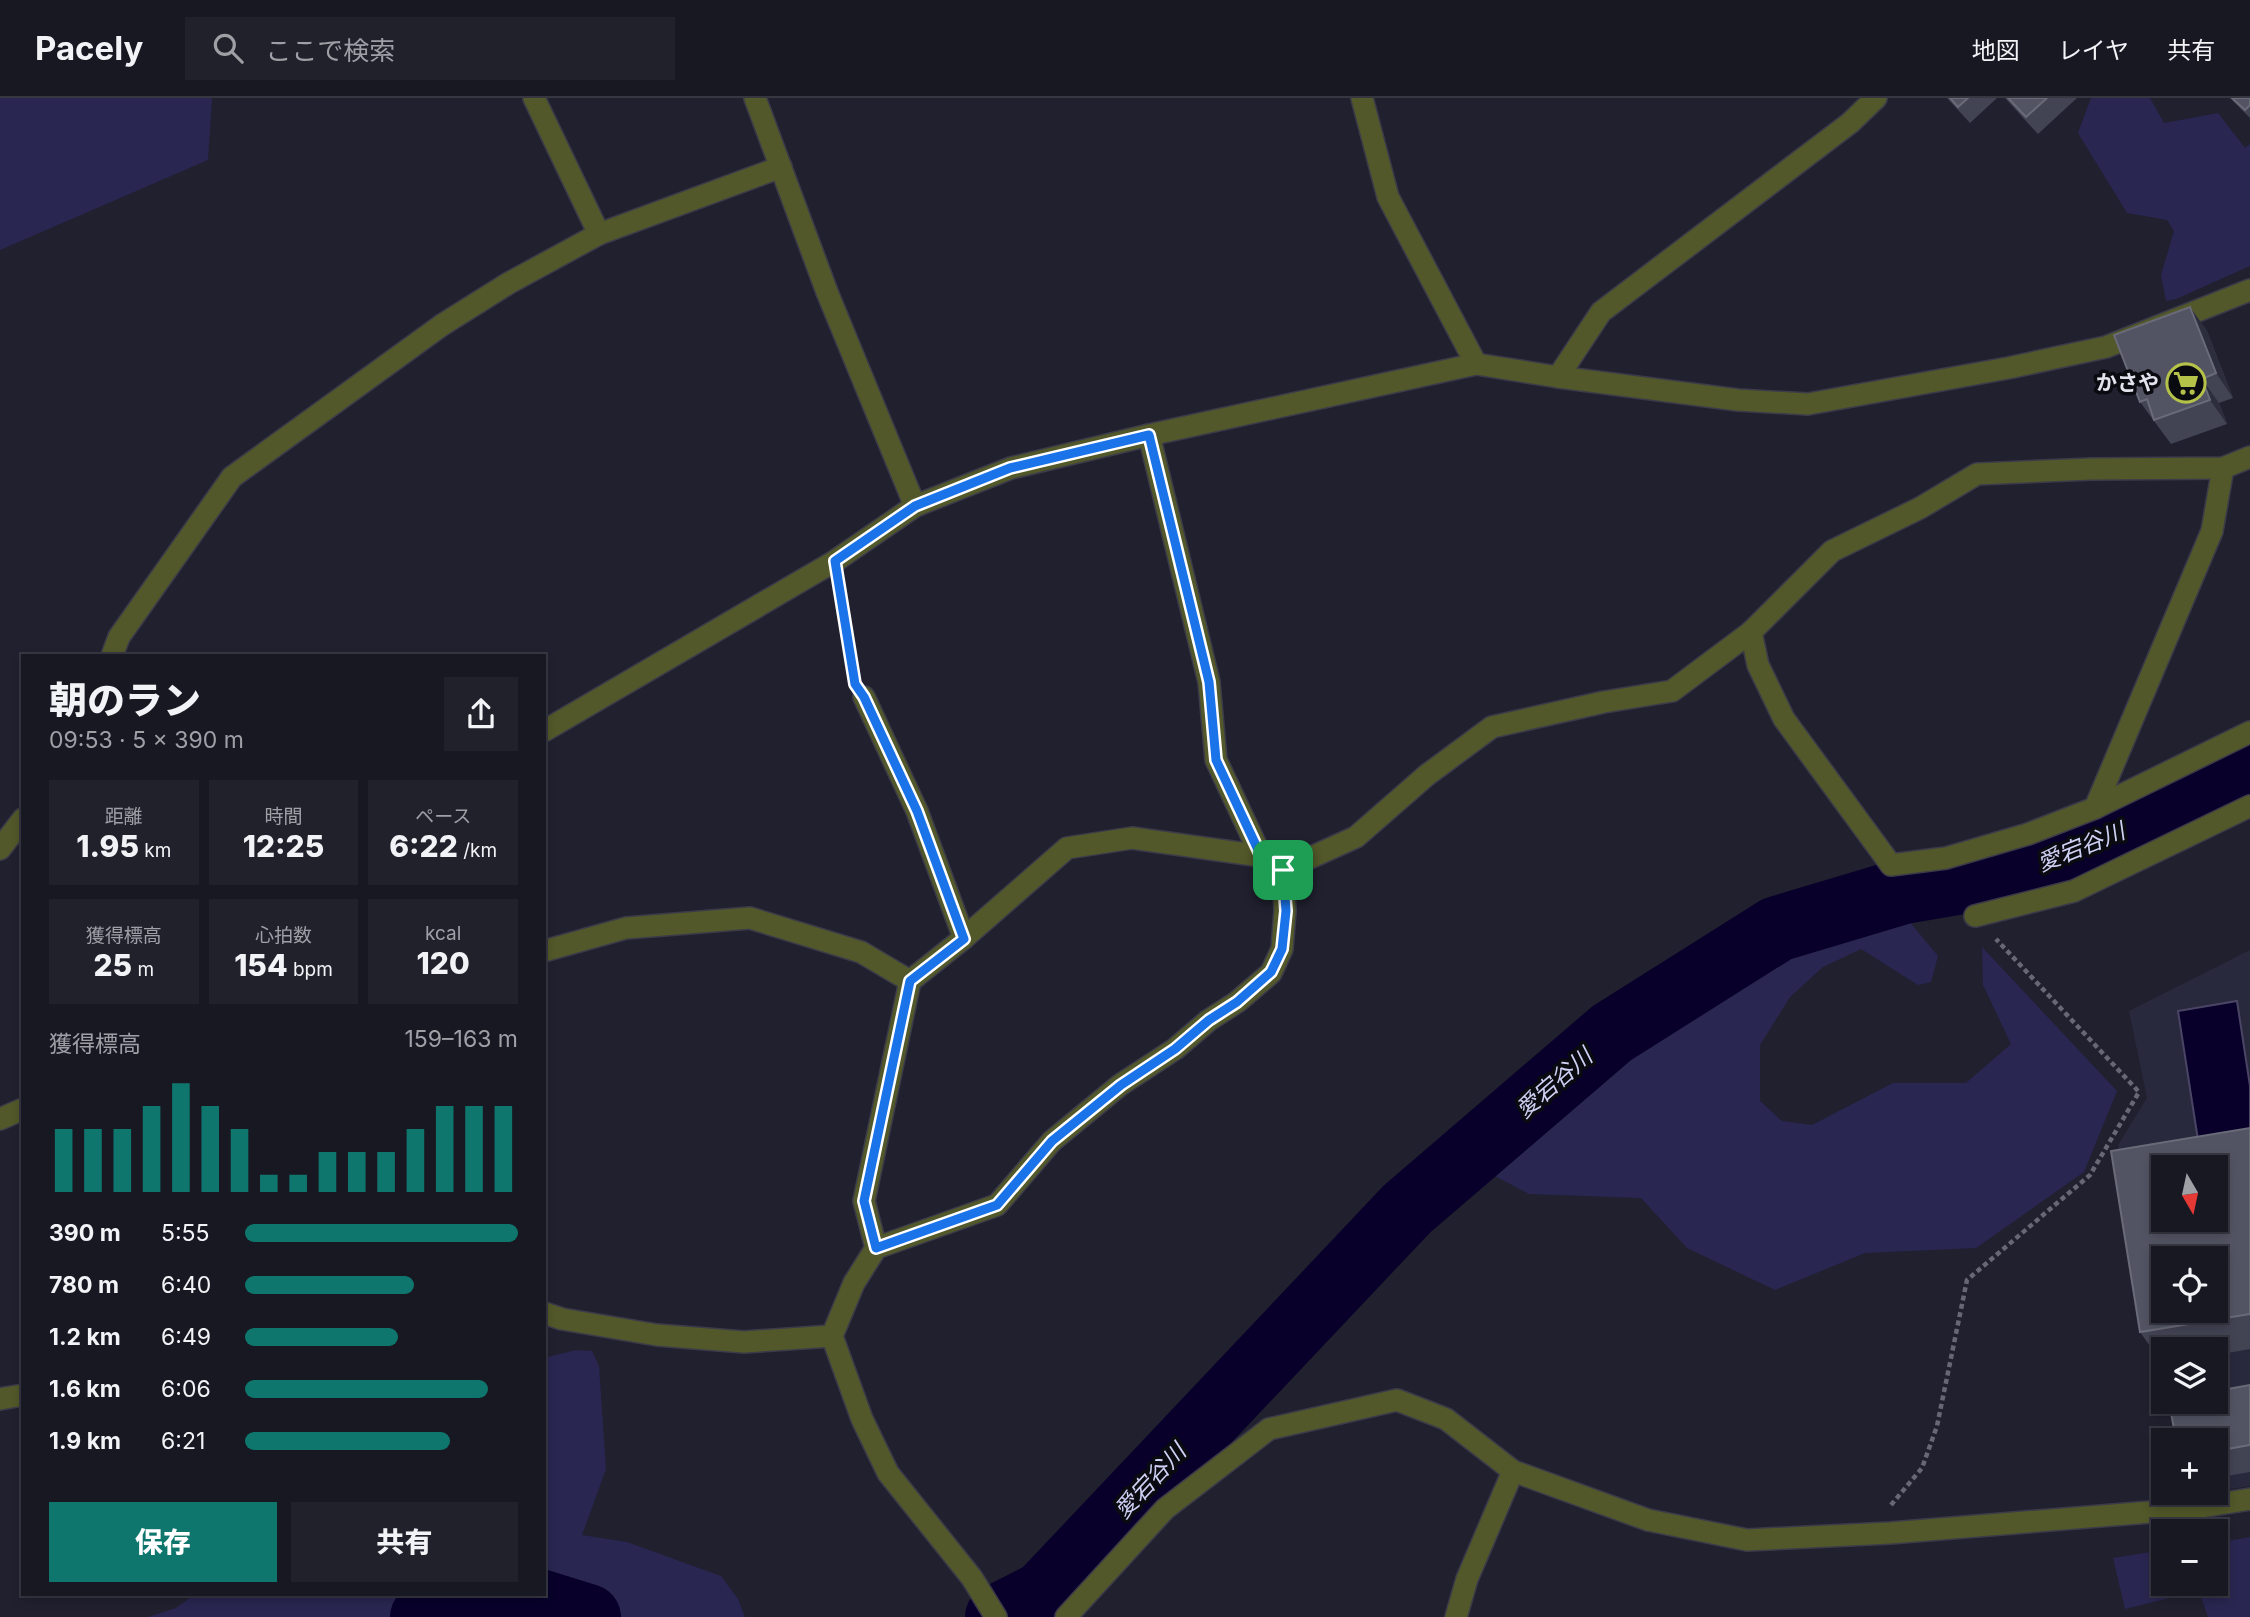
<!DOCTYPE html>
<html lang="ja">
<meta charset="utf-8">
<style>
body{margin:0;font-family:Inter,"Noto Sans JP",sans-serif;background:#21212b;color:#f1f3f6;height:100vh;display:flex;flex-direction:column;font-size:26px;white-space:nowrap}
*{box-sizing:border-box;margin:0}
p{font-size:23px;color:#9fa0a6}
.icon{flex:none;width:38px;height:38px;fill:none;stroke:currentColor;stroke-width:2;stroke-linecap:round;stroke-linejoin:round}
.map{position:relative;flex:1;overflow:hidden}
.side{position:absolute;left:21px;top:556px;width:525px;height:942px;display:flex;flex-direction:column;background:#181823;border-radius:0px;box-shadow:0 4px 10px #0003,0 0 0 2px #363741}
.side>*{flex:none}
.needle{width:46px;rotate:171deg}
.buttons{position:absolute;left:2151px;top:1057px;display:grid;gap:14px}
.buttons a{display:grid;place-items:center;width:77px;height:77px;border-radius:0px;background:#181823;box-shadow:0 4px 10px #0003,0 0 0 2px #363741;font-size:35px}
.pin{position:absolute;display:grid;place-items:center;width:60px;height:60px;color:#fff;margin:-30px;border-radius:14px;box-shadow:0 4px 10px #0006}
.round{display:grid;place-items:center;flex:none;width:74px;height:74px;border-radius:0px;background:#21212b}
.head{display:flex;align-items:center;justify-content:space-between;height:119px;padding:0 28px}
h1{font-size:38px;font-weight:800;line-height:52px}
.metrics{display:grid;grid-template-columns:repeat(3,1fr);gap:10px;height:119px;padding:7px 28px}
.metrics div{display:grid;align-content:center;border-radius:0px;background:#21212b;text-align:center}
.metrics b{font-size:30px;font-weight:800}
.metrics small{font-size:19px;font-weight:400}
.metrics p{font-size:19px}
.chart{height:196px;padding:14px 28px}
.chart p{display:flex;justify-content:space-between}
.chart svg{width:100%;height:126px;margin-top:7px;stroke:#0f766e;stroke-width:6}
.cta{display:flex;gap:14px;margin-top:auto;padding:14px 28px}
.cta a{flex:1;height:80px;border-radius:0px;background:#0f766e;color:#fff;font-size:28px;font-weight:800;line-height:80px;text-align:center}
.cta a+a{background:#21212b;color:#f1f3f6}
ul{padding:0 28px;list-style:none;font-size:23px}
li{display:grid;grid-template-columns:112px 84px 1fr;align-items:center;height:52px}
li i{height:18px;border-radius:9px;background:#0f766e}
header{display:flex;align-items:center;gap:42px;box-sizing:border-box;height:98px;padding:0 35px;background:#181823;border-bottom:2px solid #363741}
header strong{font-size:33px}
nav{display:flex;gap:38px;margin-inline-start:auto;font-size:24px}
.search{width:490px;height:63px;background:#21212b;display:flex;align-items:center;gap:18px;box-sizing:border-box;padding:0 24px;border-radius:0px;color:#9fa0a6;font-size:26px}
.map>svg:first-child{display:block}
</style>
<header>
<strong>Pacely</strong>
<div class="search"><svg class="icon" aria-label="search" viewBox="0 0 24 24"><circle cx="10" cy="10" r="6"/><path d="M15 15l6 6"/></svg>ここで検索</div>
<nav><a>地図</a><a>レイヤ</a><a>共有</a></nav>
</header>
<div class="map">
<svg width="2250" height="1519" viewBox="0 0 2250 1519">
<rect width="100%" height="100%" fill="#20202f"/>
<path fill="#29293e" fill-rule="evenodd" d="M2250,852V1388L2216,1393V1342H2178L2168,1304H2216V1251H2163V1295L2158,1290L2118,1047L2147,1000L2129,913ZM2163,1069H2216V1122H2163ZM2163,1160H2216V1213H2163Z"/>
<g fill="#292651">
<path d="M0,0H212L208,62L0,152Z"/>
<path d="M2091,0H2150L2164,25L2218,15L2245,50L2250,46V168L2176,201L2166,203L2161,177L2174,133L2167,122L2127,115L2078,35Z"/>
<path d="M1899,811L1938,858L1931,884L1918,887L1861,851L1823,869L1790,899L1760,947V1003L1782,1023L1812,1027L1893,985H1966L2011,946L1983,887L1982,849L2117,993L2084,1074L1976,1150L1865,1155L1775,1192L1687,1150L1641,1100L1529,1096L1493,1077L1706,890L1832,831Z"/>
<path d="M576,1252L592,1253L599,1268L606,1371L582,1437L627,1444L721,1478L738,1501L745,1519H527L507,1516L500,1496H544V1260Z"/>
<path d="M2250,1439V1519H2208L2199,1493L2125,1511L2113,1460L2163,1452V1486H2216V1445Z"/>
<path d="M195,1496H449L410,1519H148L176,1510Z"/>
</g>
<path fill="#08002a" stroke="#4a4465" stroke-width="2" d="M2237,903L2250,988V1048L2200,1055L2178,913Z"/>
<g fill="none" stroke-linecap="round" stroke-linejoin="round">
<g stroke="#08002a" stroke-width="66">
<path d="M423,1519L444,1511L530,1501L588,1519"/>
<path d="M998,1519L1043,1496L1407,1111L1612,935L1777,831L1904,793L2010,775L2068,759L2250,673"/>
</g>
<g stroke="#3b3b4a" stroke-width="24">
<g id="minor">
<path d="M534,0L599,136"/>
<path d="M755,0L827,194L915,408"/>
<path d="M1362,0L1388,99L1476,266"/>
<path d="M1558,279L1601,214L1850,25L1876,0"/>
<path d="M1149,337L1209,584L1216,662L1261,758"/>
<path d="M1751,534L1758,567L1784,621L1891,767L1946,760L2028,736L2095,710L2212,433L2223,370"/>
<path d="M112,558L119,539L232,379L442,227L509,185L599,136L781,69"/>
<path d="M864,599L917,713L964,840"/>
<path d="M544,633L835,463L915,408L1011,370L1149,337L1476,266L1558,279L1738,302L1808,306L2008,270L2106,249L2250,192"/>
<path d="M2095,710L2250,634"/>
<path d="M0,751L23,721"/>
<path d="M1283,772L1356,739L1427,677L1492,629L1604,604L1672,593L1751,534L1832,453L1920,410L1977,376L2091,371L2223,370L2250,359"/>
<path d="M1975,818L2074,793L2250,708"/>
<path d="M544,853L626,830L750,820L861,854L910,883L964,840L1067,750L1132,740L1261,758L1283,772"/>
<path d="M0,1021L23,1011"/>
<path d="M876,1150L864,1103L910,883"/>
<path d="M544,1215L562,1221L657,1237L744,1244L832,1238"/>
<path d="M0,1301L23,1297"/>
<path d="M996,1519L972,1480L888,1375L862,1321L832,1238L854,1185L876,1150L997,1107L1052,1043L1120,987L1175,951L1209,922L1237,904L1271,875L1282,851L1285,813L1283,772"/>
<path d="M1066,1519L1165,1411L1269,1331L1397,1302L1446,1321L1513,1373L1648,1422L1747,1442L1890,1435L2188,1411L2250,1401"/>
<path d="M1456,1519L1467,1481L1513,1373"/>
</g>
</g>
<g stroke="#686875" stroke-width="4.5" stroke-dasharray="5 3.5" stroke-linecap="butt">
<path d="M840,492L853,573"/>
<path d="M1891,1407L1922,1370L1937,1328L1967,1182L2090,1077L2139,994L1996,841"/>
</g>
<use href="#minor" stroke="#525829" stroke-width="21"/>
</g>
<g fill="#424353">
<path d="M1947,0H1997L1970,25Z"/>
<path d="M2005,0H2077L2038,36Z"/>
<path d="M2230,0H2250V20Z"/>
<path d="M2190,209L2207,233L2233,300L2219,305L2227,326L2171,346L2140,304Z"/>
<path d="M2250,1030V1251L2216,1257V1251H2163L2162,1265L2140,1234Z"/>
<path d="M2250,1287V1374L2216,1380V1342Z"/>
</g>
<g fill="#2d2e3d">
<path d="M2190,209L2207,233L2233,300L2216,275Z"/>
<path d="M2202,281L2219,305L2227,326L2210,302Z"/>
</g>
<g fill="#535463" stroke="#6a6b79" stroke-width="2" fill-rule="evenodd">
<path d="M1950,0H1968L1958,9Z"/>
<path d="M2008,0H2047L2026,19Z"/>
<path d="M2232,0H2250V7L2245,12Z"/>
<path d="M2190,209L2216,275L2202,281L2210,302L2154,322L2147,301L2140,304L2114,237Z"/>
<path d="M2250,1030V1216L2140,1234L2111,1053ZM2163,1069H2216V1122H2163ZM2163,1160H2216V1213H2163Z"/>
<path d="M2250,1287V1347L2216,1353V1342H2176L2169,1304H2216V1293Z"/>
</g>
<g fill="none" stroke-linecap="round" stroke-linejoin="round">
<g stroke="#fff" stroke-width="14">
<path id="route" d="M1149,337L1209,584L1216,662L1261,758L1283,772L1286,813L1282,851L1271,874L1237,904L1209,922L1175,951L1121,987L1052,1043L997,1107L876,1150L864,1103L910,883L964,841L917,713L864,599L855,586L835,463L915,408L1010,370Z"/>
</g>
<use href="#route" stroke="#1a73e8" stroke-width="9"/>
</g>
<defs>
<g id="supermarket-ring" transform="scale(2.0125)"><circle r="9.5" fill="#0a0a11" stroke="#b5c249" stroke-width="1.5"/><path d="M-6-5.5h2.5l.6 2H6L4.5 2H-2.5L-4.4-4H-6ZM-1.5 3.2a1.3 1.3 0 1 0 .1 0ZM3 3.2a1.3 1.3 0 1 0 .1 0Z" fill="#b5c249"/></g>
</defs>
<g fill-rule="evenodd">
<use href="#supermarket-ring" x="2186" y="285"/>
</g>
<g text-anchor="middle" stroke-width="7" stroke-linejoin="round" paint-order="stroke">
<g font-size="21" font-weight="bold" fill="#e3e3ee" stroke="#0a0a11" text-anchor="end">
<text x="2159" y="292">かさや</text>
</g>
<g font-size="23" font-style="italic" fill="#cfd1f4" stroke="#0a0a11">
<text transform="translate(2081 749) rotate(-22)" y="8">愛宕谷川</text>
<text transform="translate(1554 985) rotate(-41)" y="8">愛宕谷川</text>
<text transform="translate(1150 1383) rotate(-47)" y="8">愛宕谷川</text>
</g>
</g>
</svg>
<div class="buttons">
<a><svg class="needle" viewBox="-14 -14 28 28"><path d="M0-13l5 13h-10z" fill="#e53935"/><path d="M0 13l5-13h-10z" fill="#9fa0a6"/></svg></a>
<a><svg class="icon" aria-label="locate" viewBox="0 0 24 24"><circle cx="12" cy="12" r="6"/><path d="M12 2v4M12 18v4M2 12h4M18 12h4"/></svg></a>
<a><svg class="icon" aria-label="layers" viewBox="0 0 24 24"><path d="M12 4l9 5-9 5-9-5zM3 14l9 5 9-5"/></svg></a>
<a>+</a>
<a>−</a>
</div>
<div class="pin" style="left:1283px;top:772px;background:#1e9e55"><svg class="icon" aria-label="arrive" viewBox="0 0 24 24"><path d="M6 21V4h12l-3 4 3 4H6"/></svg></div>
<section class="side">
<div class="head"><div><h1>朝のラン</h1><p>09:53 · 5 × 390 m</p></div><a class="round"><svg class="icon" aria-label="share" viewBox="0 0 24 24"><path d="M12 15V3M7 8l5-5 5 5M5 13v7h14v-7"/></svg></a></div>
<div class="metrics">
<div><p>距離</p><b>1.95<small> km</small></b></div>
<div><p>時間</p><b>12:25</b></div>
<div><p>ペース</p><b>6:22<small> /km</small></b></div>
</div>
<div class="metrics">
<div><p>獲得標高</p><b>25<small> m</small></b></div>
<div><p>心拍数</p><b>154<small> bpm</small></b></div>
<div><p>kcal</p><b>120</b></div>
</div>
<div class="chart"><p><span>獲得標高</span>159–163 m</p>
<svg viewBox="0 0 160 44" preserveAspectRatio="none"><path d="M5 44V22M15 44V22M25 44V22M35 44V14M45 44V6M55 44V14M65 44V22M75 44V38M85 44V38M95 44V30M105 44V30M115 44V30M125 44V22M135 44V14M145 44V14M155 44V14"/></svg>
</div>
<ul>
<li><b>390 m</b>5:55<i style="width:100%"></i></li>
<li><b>780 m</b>6:40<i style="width:62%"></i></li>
<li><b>1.2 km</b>6:49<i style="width:56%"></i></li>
<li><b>1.6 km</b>6:06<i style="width:89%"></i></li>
<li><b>1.9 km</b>6:21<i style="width:75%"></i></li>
</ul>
<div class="cta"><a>保存</a><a>共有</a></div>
</section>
</div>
